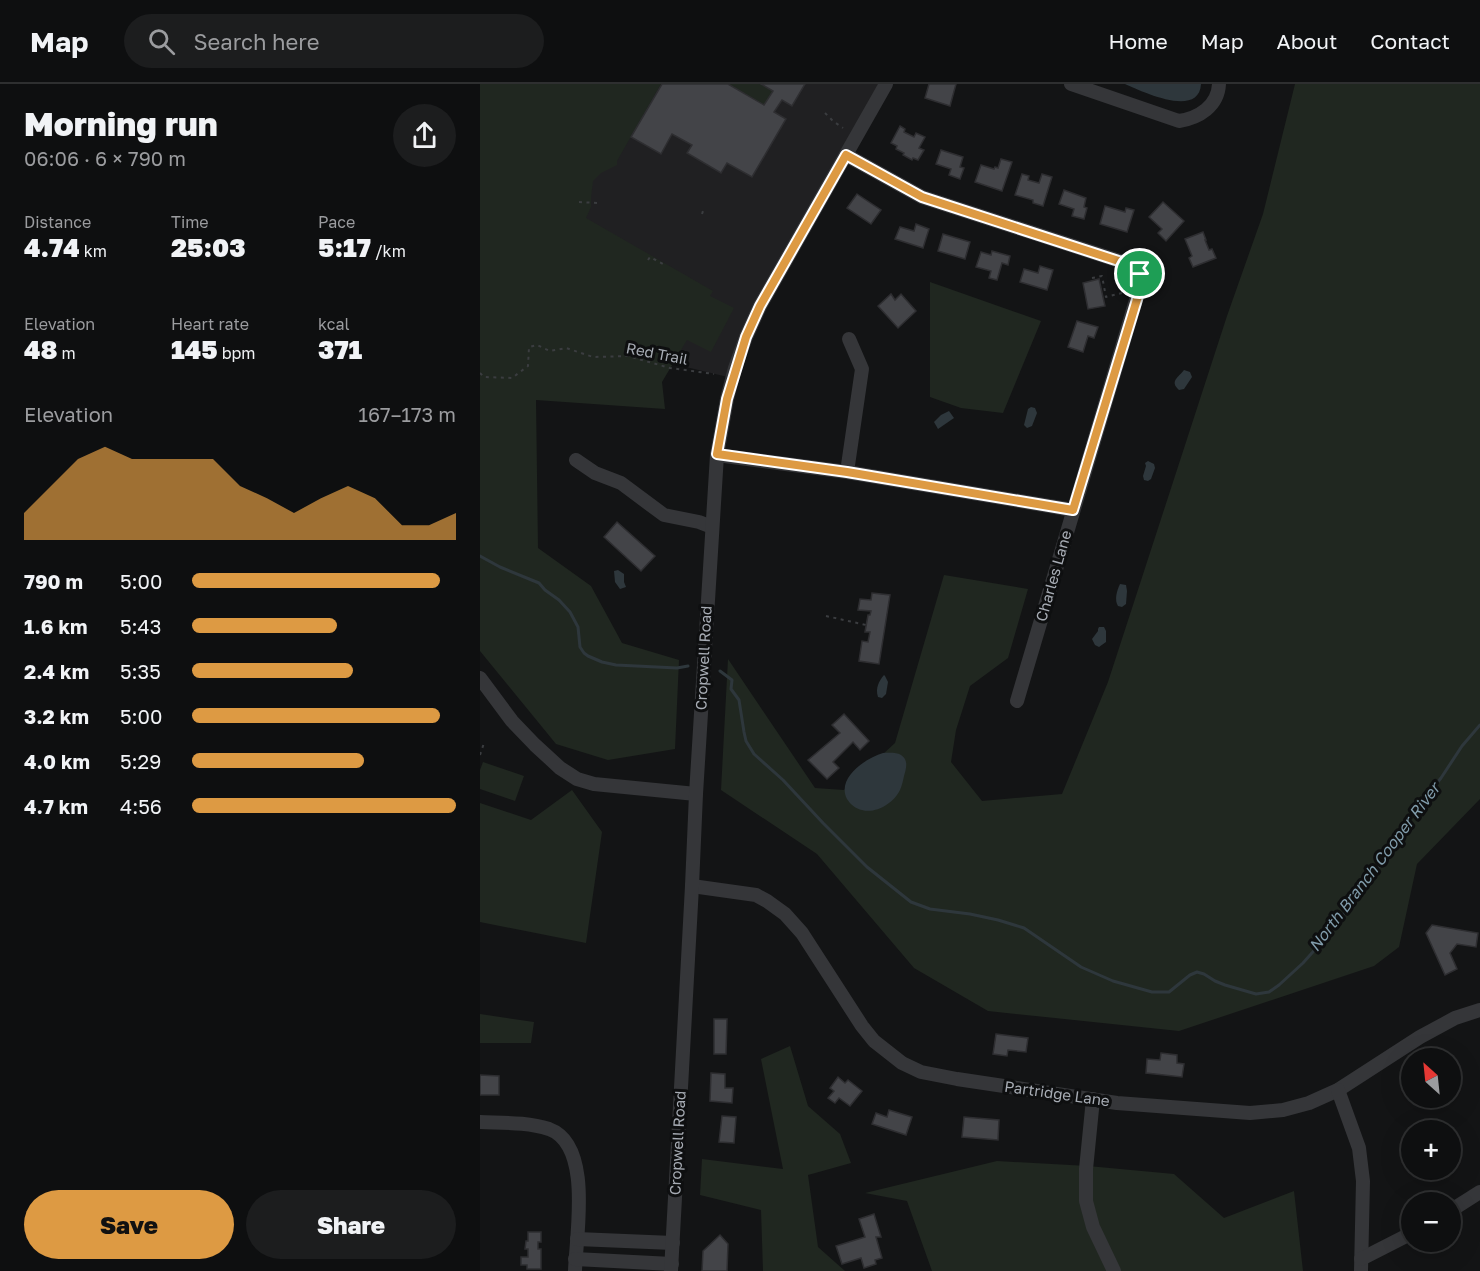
<!DOCTYPE html>
<meta charset="utf-8">
<style>
body{margin:0;font-family:"Golos Text",sans-serif;background:#1c1d1e;color:#f1f3f6;height:100vh;display:flex;flex-direction:column;font-size:22px;white-space:nowrap}
*{box-sizing:border-box;margin:0}
p{font-size:20px;color:#9b9c9f}
.icon{flex:none;width:33px;height:33px;fill:none;stroke:currentColor;stroke-width:2;stroke-linecap:round;stroke-linejoin:round}
.map{position:relative;flex:1;overflow:hidden}
.side{display:flex;flex-direction:column;background:#0e0f10;width:480px}
.side>*{flex:none}
.needle{width:39px;rotate:333deg}
.buttons{position:absolute;left:921px;top:964px;display:grid;gap:12px}
.buttons a{display:grid;place-items:center;width:60px;height:60px;border-radius:50%;background:#0e0f10;box-shadow:0 6px 24px #0002,0 0 0 2px #2e2f30;font-size:30px}
.pin{position:absolute;display:grid;place-items:center;width:51px;height:51px;color:#fff;margin:-26px;border:3px solid #fff;border-radius:50%;box-shadow:0 2px 6px #0007}
.round{display:grid;place-items:center;flex:none;width:63px;height:63px;border-radius:32px;background:#1c1d1e}
.headline{display:flex;align-items:center;justify-content:space-between;height:102px;padding:0 24px}
h1{font-size:33px;font-weight:800;line-height:45px}
.stats{display:grid;grid-template-columns:repeat(3,1fr);gap:9px;height:102px;padding:6px 24px}
.stats div{display:grid;align-content:center}
.stats b{font-size:26px;font-weight:800}
.stats small{font-size:16px;font-weight:400}
.stats p{font-size:16px}
.chart{height:168px;padding:12px 24px}
.chart p{display:flex;justify-content:space-between}
.chart svg{width:100%;height:108px;margin-top:6px;fill:#dd9a43;opacity:.7}
.cta{display:flex;gap:12px;margin-top:auto;padding:12px 24px}
.cta a{flex:1;height:69px;border-radius:36px;background:#dd9a43;color:#111;font-size:24px;font-weight:800;line-height:69px;text-align:center}
.cta a+a{background:#1c1d1e;color:#f1f3f6}
ul{padding:0 24px;list-style:none;font-size:20px}
li{display:grid;grid-template-columns:96px 72px 1fr;align-items:center;height:45px}
li i{height:15px;border-radius:8px;background:#dd9a43}
header{display:flex;align-items:center;gap:36px;box-sizing:border-box;height:84px;padding:0 30px;background:#0e0f10;border-bottom:2px solid #2e2f30}
header strong{font-size:28px}
nav{display:flex;gap:33px;margin-inline-start:auto;font-size:21px}
.search{width:420px;height:54px;background:#1c1d1e;display:flex;align-items:center;gap:15px;box-sizing:border-box;padding:0 21px;border-radius:33px;color:#9b9c9f;font-size:22px}
main{display:flex;flex:1;min-height:0}
.map>svg:first-child{display:block}
</style>
<header>
<strong>Map</strong>
<div class="search"><svg class="icon" aria-label="search" viewBox="0 0 24 24"><circle cx="10" cy="10" r="6"/><path d="M15 15l6 6"/></svg>Search here</div>
<nav><a>Home</a><a>Map</a><a>About</a><a>Contact</a></nav>
</header>
<main>
<section class="side">
<div class="headline"><div><h1>Morning run</h1><p>06:06 · 6 × 790 m</p></div><a class="round"><svg class="icon" aria-label="share" viewBox="0 0 24 24"><path d="M12 15V3M7 8l5-5 5 5M5 13v7h14v-7"/></svg></a></div>
<div class="stats">
<div><p>Distance</p><b>4.74<small> km</small></b></div>
<div><p>Time</p><b>25:03</b></div>
<div><p>Pace</p><b>5:17<small> /km</small></b></div>
</div>
<div class="stats">
<div><p>Elevation</p><b>48<small> m</small></b></div>
<div><p>Heart rate</p><b>145<small> bpm</small></b></div>
<div><p>kcal</p><b>371</b></div>
</div>
<div class="chart"><p><span>Elevation</span>167–173 m</p>
<svg viewBox="0 0 160 44" preserveAspectRatio="none"><path d="M0 44V33L10 22L20 11L30 6L40 11L50 11L60 11L70 11L80 22L90 27L100 33L110 27L120 22L130 27L140 38L150 38L160 33V44z"/></svg>
</div>
<ul>
<li><b>790 m</b>5:00<i style="width:94%"></i></li>
<li><b>1.6 km</b>5:43<i style="width:55%"></i></li>
<li><b>2.4 km</b>5:35<i style="width:61%"></i></li>
<li><b>3.2 km</b>5:00<i style="width:94%"></i></li>
<li><b>4.0 km</b>5:29<i style="width:65%"></i></li>
<li><b>4.7 km</b>4:56<i style="width:100%"></i></li>
</ul>
<div class="cta"><a>Save</a><a>Share</a></div>
</section>
<div class="map">
<svg width="1000" height="1187" viewBox="0 0 1000 1187">
<rect width="100%" height="100%" fill="#131415"/>
<path fill="#202022" d="M0,0H406L315,161L252,294L47,245Z"/>
<g fill="#202720">
<path d="M0,0H181L137,77V81L121,89L113,97L111,114V123L106,134L233,207L230,212L254,224L231,268L207,256L182,298L185,325L56,316L58,464L111,502L142,559L199,576L195,665L128,676L76,660L0,567Z"/>
<path d="M248,0H281L293,7L284,21Z"/>
<path d="M815,0H1000V715L937,780L919,863L894,882L699,947L508,927L434,884L337,770L241,706L248,575L335,704L364,706L415,659L464,491L548,505L528,574L490,602L476,646L471,678L502,717L582,710L628,598L747,232L783,130Z"/>
<path d="M450,198L561,237L523,329L481,324L450,313Z"/>
<path d="M3,678L44,692L35,717L0,705V686Z"/>
<path d="M92,706L122,748L106,859L0,838V719L51,736Z"/>
<path d="M0,930L54,938L51,959H0Z"/>
<path d="M310,962L328,1022L360,1050L371,1079L328,1091L338,1163L365,1187H283L281,1126L220,1111L222,1075L303,1085L281,975Z"/>
<path d="M517,1077L608,1082L694,1090L744,1134L814,1107L823,1187H452L427,1117L385,1109Z"/>
</g>
<g fill="#2e373c">
<path d="M645,0H721C719,35 661,7 645,0Z"/>
<path d="M704,286L710,288L712,293L704,305L699,306C689,297 699,293 704,286Z"/>
<path d="M551,323L555,324L557,329L552,342L547,344L544,341L548,325Z"/>
<path d="M469,327L474,334L458,345L454,338L461,331Z"/>
<path d="M668,377L674,380L675,384L671,395L668,397L664,396L663,392L666,382L665,379Z"/>
<path d="M138,486L144,490V498L146,503L140,505L135,498L134,487Z"/>
<path d="M640,500L646,501L647,507L646,520L642,523L638,522C634,516 637,506 640,500Z"/>
<path d="M619,543H624L626,547V558L619,563L615,561L612,555L618,547V545Z"/>
<path d="M404,591L405,592L408,598L406,610L402,614L398,613C395,604 399,597 404,591Z"/>
<path d="M403,669C408,669 416,668 421,671C429,676 426,685 424,692C423,697 422,701 420,706C414,719 396,730 382,726C376,725 370,720 367,715C356,694 386,674 403,669Z"/>
</g>
<g fill="none" stroke-linecap="round" stroke-linejoin="round">
<g stroke="#2e373c" stroke-width="3">
<path d="M0,472L20,483L59,499L65,506L79,516L90,528L98,543L100,563L104,569L108,572L122,578L136,581L197,584L208,582"/>
<path d="M240,587L252,596L251,605L259,616L264,648L266,657L274,670L303,696L343,739L387,783L431,818L450,825L490,830L518,836L544,844L601,883L633,897L672,908H689L710,891L717,888L724,890L735,897L745,901L776,910L789,908L799,901L823,879L847,852L902,779L932,730L961,694L982,662L1000,641"/>
</g>
</g>
<g fill="#434448" stroke="#2e2e31" stroke-width="1.5">
<path d="M182,0H248L284,21L293,7L281,0H325L312,22L302,16L294,28L306,35L272,93L247,79L241,89L207,69L212,61L192,50L181,70L151,53Z"/>
<path d="M449,0H476L470,22L445,14Z"/>
<path d="M420,42L425,45L424,48L434,53L436,49L445,53L439,64L444,66L438,76L433,74L432,76L423,71L424,69L416,65L417,62L411,59Z"/>
<path d="M461,66L483,73L480,83L484,84L480,95L469,91L471,85L456,80Z"/>
<path d="M521,75L532,78L522,107L495,98L501,81L514,85L515,83L518,84Z"/>
<path d="M542,90L549,92L548,96L559,99L562,90L572,93L563,122L553,119V116L535,111Z"/>
<path d="M584,106L606,114L604,123L607,124L604,135L592,132L594,125L579,120Z"/>
<path d="M377,110L401,126L391,140L367,124Z"/>
<path d="M683,118L704,137L686,157L678,149L682,145L669,133Z"/>
<path d="M625,122L645,128L646,124L654,126L647,148L620,140Z"/>
<path d="M436,140L449,145L443,164L415,155L420,143L434,147Z"/>
<path d="M723,148L726,156H725L729,166L732,165L736,174L713,183L709,174L712,172L705,155Z"/>
<path d="M463,150L490,158L485,175L458,167Z"/>
<path d="M512,167L530,172L528,181L522,179L517,196L509,194L511,187L496,183L501,168L511,171Z"/>
<path d="M560,182L573,186L567,206L540,198L544,185L558,189Z"/>
<path d="M619,195L625,222L608,225L603,199Z"/>
<path d="M411,210L415,216L421,210L436,227L418,244L398,222Z"/>
<path d="M597,237L618,243L614,254L608,252L603,268L588,263Z"/>
<path d="M137,438L175,472L161,487L124,453Z"/>
<path d="M392,509L410,511L399,580L379,577L382,557L388,558L390,548H385L388,531H390L391,527L378,526L380,515L391,516Z"/>
<path d="M364,630L389,657L380,666L373,658L353,678L359,684L347,695L328,676L360,649L352,641Z"/>
<path d="M952,841L998,849L996,863L977,860L970,869L977,885L965,891L946,849Z"/>
<path d="M234,935H247L246,970H234Z"/>
<path d="M516,950L548,954L546,968L528,966L527,972L513,970Z"/>
<path d="M681,969L697,971V979L704,980L702,993L666,989L667,975L680,976Z"/>
<path d="M231,989L245,990V1004H253L252,1019L230,1017Z"/>
<path d="M0,991L19,992V1011H0Z"/>
<path d="M358,993L365,999L368,996L382,1007L370,1022L359,1014L355,1019L348,1014L354,1007L350,1004Z"/>
<path d="M409,1026L432,1033L426,1051L392,1040L396,1029L407,1033Z"/>
<path d="M242,1032L256,1033L254,1059L239,1058Z"/>
<path d="M484,1033L519,1036L518,1056L482,1053Z"/>
<path d="M394,1130L401,1153H396L402,1174L395,1176L396,1180L384,1184L381,1174L362,1180L356,1162L385,1153L379,1135Z"/>
<path d="M48,1148H61V1158H58V1165H61V1185H47V1181H41V1173H48V1165H45L46,1157H48Z"/>
<path d="M240,1151L248,1160L247,1187H222L223,1167Z"/>
</g>
<g fill="none" stroke-linecap="round" stroke-linejoin="round">
<g stroke="#3b3d40" stroke-width="2" stroke-dasharray="3 4.5" stroke-linecap="butt">
<path d="M345,29L353,37L363,44"/>
<path d="M99,118L117,119"/>
<path d="M222,130L223,127"/>
<path d="M168,176L170,173L185,181"/>
<path d="M612,194L622,192L626,213L646,208"/>
<path d="M0,289L4,293L32,294L48,282L49,263L57,261L70,267L86,264L113,273L148,272L190,284L234,290"/>
<path d="M346,532L386,541"/>
<path d="M0,671L4,659"/>
</g>
<g stroke="#353639" stroke-width="14">
<path d="M591,0L699,37C719,34 738,22 739,0"/>
<path d="M366,71L442,113L655,182L660,190L661,199L537,617"/>
<path d="M237,371L367,388L593,426"/>
<path d="M96,376L115,389L141,399L184,431L219,438L232,443"/>
<path d="M367,388L382,285L369,255"/>
<path d="M0,594L32,637L55,661L80,684L97,695L114,700L216,710"/>
<path d="M212,802L276,811L287,817L305,830L322,849L382,942L394,957L422,979L441,988L477,995L637,1019L770,1029L803,1026L829,1019L858,1006L940,953L975,934L1000,926"/>
<path d="M858,1006L879,1064L883,1097L881,1187"/>
<path d="M613,1015L606,1085V1117L613,1143L634,1187"/>
<path d="M0,1038C23,1039 47,1038 69,1045C113,1061 96,1151 95,1187"/>
<path d="M970,1127L1000,1108"/>
<path d="M97,1155L193,1159"/>
<path d="M95,1175L192,1180"/>
<path d="M881,1175L932,1149"/>
<path d="M191,1187L212,802L216,710L237,371L247,315L255,284L266,253L280,222L406,0"/>
</g>
</g>
<g fill="none" stroke-linecap="round" stroke-linejoin="round">
<g stroke="#fff" stroke-width="12">
<path id="route" d="M366,71L442,113L654,182L660,190L662,199L593,426L367,388L237,370L247,315L266,253L280,222Z"/>
</g>
<use href="#route" stroke="#dd9a43" stroke-width="8"/>
</g>
<g text-anchor="middle" stroke-width="6" stroke-linejoin="round" paint-order="stroke">
<g font-size="15" fill="#a7acb4" stroke="#0e0f10">
<text transform="translate(177 270) rotate(11)" y="5">Red Trail</text>
<text transform="translate(574 492) rotate(-74)" y="5">Charles Lane</text>
<text transform="translate(224 574) rotate(-87)" y="5">Cropwell Road</text>
<text transform="translate(577 1010) rotate(8)" y="5">Partridge Lane</text>
<text transform="translate(198 1059) rotate(-87)" y="5">Cropwell Road</text>
</g>
<g font-size="16" font-style="italic" fill="#819cab" stroke="#0e0f10">
<text transform="translate(894 783) rotate(-53)" y="6">North Branch Cooper River</text>
</g>
</g>
</svg>
<div class="buttons">
<a><svg class="needle" viewBox="-14 -14 28 28"><path d="M0-13l5 13h-10z" fill="#e53935"/><path d="M0 13l5-13h-10z" fill="#9b9c9f"/></svg></a>
<a>+</a>
<a>−</a>
</div>
<div class="pin" style="left:660px;top:190px;background:#1e9e55"><svg class="icon" aria-label="arrive" viewBox="0 0 24 24"><path d="M6 21V4h12l-3 4 3 4H6"/></svg></div>
</div>
</main>
